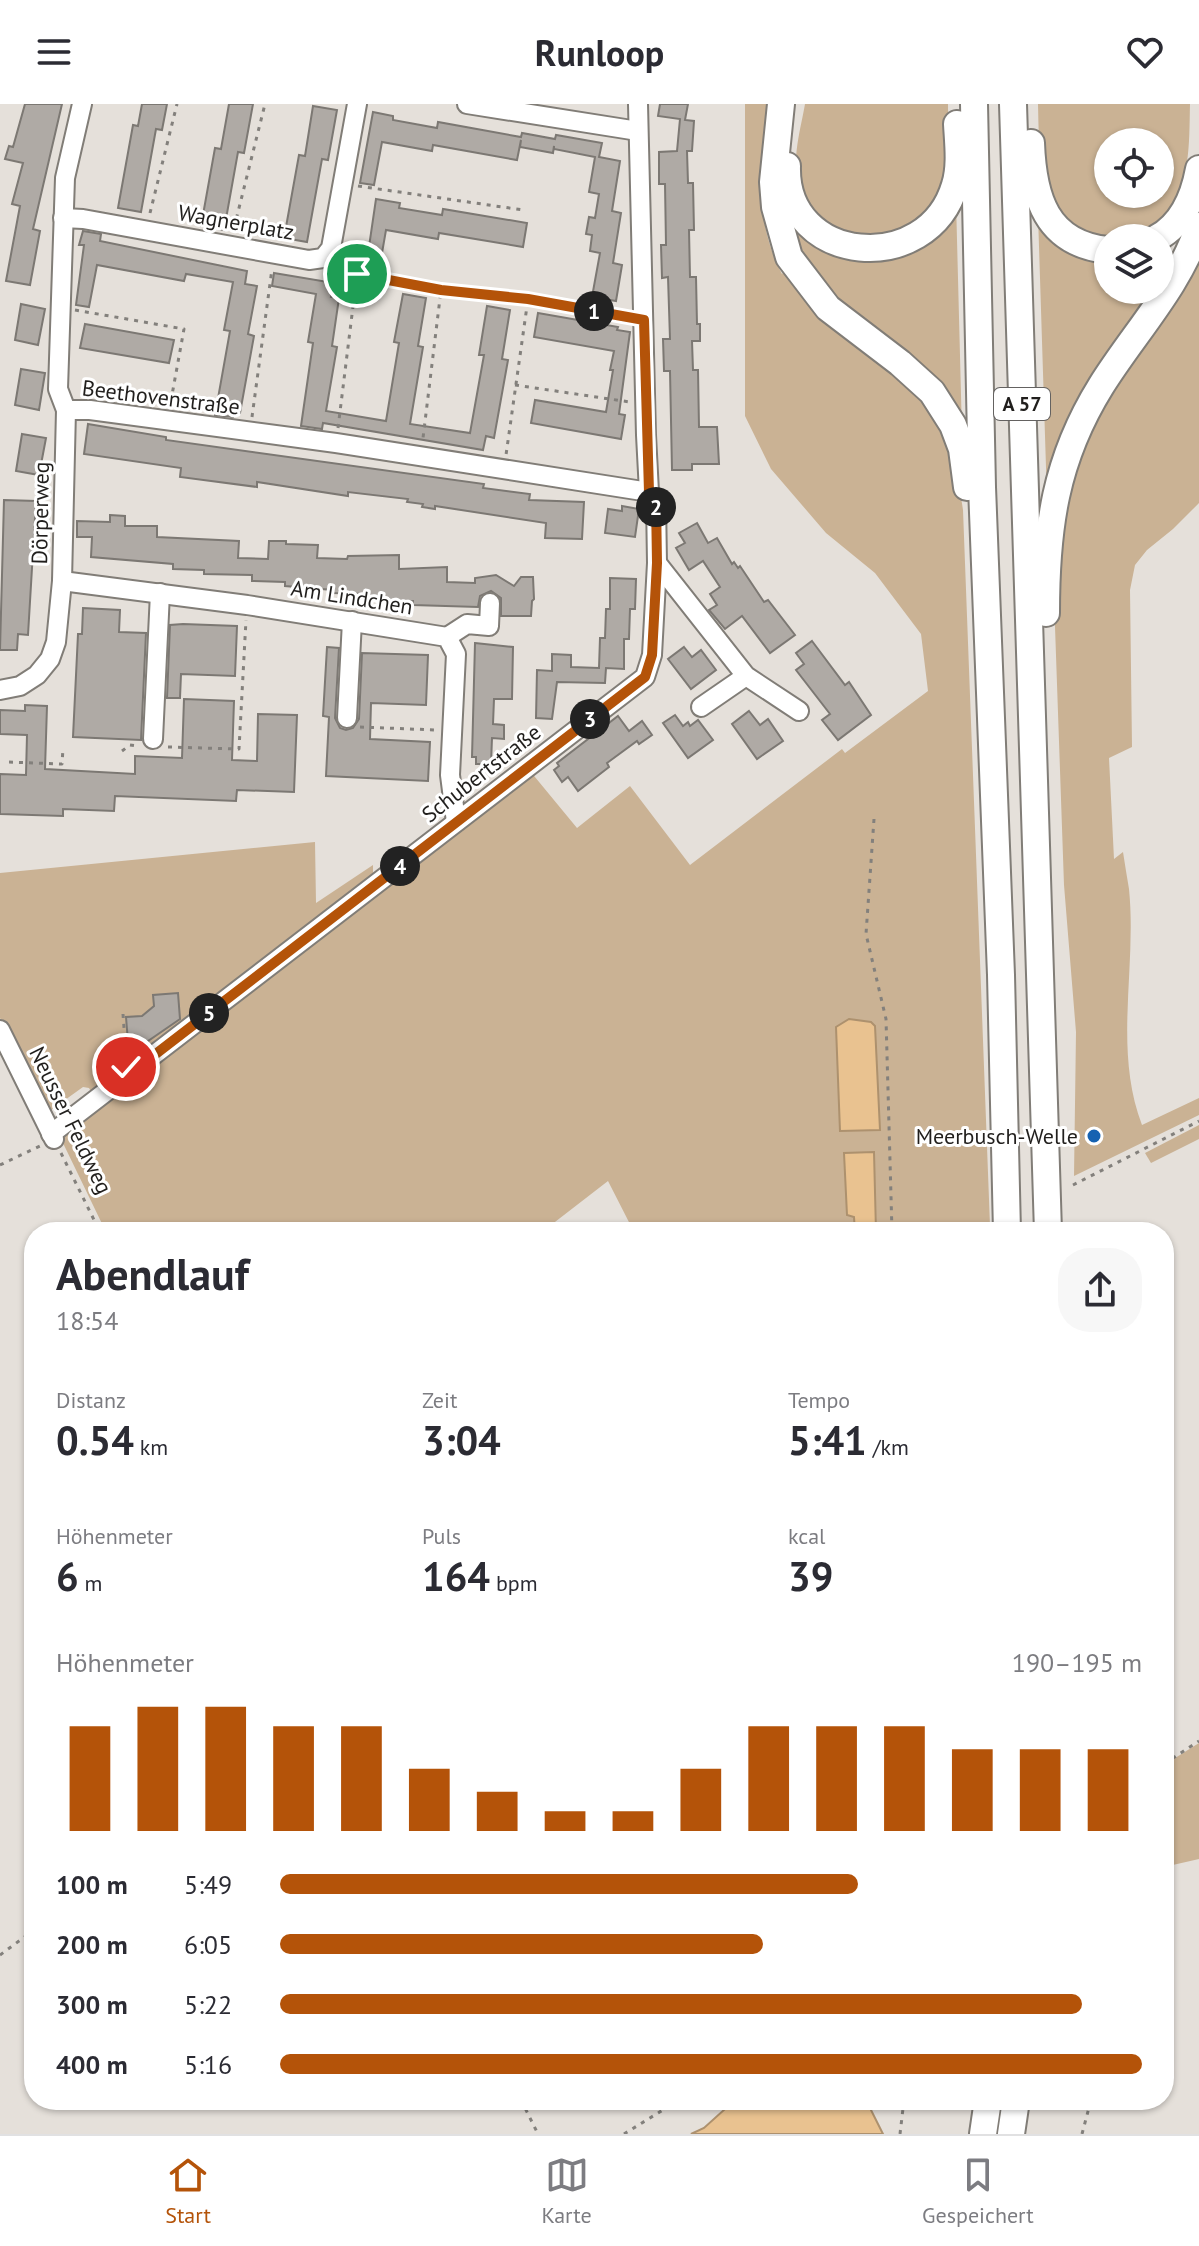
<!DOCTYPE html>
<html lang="de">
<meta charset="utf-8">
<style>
body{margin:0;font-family:"PT Sans",sans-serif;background:#f7f7f7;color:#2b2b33;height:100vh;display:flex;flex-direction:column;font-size:30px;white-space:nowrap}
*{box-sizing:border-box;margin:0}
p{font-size:26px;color:#7c7c81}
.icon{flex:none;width:44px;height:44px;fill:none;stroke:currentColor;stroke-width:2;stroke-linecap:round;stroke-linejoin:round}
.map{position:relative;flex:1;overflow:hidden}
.drawer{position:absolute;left:24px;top:1118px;width:1150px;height:888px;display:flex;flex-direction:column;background:#fff;border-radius:32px;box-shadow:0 2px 6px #0004}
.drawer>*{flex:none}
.controls{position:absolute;left:1094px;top:24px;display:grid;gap:16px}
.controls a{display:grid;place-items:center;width:80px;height:80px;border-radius:50%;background:#fff;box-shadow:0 2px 6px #0004;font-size:40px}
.pin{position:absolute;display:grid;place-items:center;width:68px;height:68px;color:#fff;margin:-34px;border:4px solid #fff;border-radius:50%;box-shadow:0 2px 8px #0007}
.km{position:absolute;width:40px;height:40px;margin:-20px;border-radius:50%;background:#222;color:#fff;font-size:22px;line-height:40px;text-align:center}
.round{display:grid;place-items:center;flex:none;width:84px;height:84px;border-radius:32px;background:#f7f7f7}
.overview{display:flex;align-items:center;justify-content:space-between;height:136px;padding:0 32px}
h1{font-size:44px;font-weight:700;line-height:60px}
.figures{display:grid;grid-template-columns:repeat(3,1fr);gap:12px;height:136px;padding:8px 32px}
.figures div{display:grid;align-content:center}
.figures b{font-size:40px;font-weight:700}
.figures small{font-size:22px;font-weight:400}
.figures p{font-size:22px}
.chart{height:224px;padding:16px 32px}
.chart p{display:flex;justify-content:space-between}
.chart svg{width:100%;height:144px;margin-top:8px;stroke:#b45309;stroke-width:6}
ul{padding:0 32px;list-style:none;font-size:26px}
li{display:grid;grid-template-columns:128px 96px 1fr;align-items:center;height:60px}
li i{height:20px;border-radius:10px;background:#b45309}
header{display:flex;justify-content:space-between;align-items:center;height:104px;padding:0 32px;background:#fff;font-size:36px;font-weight:700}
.menu{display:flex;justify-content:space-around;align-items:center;height:112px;border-top:2px solid #e1e1e2;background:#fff;font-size:22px;color:#7c7c81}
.menu a{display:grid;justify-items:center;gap:4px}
.menu .selected{color:#b45309}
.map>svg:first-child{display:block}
</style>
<header><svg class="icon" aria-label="menu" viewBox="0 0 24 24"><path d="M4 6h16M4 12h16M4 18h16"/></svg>Runloop<svg class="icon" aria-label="heart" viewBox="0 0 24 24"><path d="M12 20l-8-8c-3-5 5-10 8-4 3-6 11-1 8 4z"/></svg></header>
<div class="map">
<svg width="1199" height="2030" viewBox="0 0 1199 2030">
<rect width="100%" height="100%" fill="#e5e0da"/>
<g fill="#cab294" fill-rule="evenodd">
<path d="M745,0H771C762,62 752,112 782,170L785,166C819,230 911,260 942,322C955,348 959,379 963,406L990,1122L982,1128H634L608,1077L542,1128H106L62,1037L65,1024L530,667L577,724L630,682L690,761L842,645L845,649L928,587L921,530L875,469L826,429L771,365L745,312Z"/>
<path d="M805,0H948C948,27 952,75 936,97C933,102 926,106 922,110C916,115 910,122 903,126C865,150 811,120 799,80C791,56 801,24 805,0Z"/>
<path d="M1038,0H1190C1189,42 1191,79 1164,114C1157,123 1145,132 1133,134C1125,135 1116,134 1108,134V136C1097,132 1082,130 1073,123C1038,95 1039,41 1038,0ZM1108,38H1160V90H1108Z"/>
<path d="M956,97L962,329L848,214L792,148L790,105L857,151Z"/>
<path d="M1038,111L1108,154V186H1159L1047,395Z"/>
<path d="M1199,151V399L1173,425L1147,446L1135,461L1130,486L1132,643L1109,654L1114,755L1123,748C1125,761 1127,773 1129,785C1137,864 1113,945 1142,1021L1199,994V1011L1074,1072L1076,928L1064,781L1054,494L1069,381L1101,302Z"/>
<path d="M315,738L316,799L373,761V778L93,991L89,984L83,983L51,1006L44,1002L0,914V769Z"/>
<path d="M1199,1021V1035L1151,1059L1145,1049Z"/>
<path d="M1199,1639V1755L1164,1763V1661Z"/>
</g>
<g fill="#e9c290" stroke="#ad916e" stroke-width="2">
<path d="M849,915L871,918L875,922L880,1026L840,1027L836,923Z"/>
<path d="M874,1048L876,1128H855L854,1113L847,1111L844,1049Z"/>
<path d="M735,1996H866L883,2030H691L704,2024Z"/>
</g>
<g fill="#afaaa5" stroke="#7c7873" stroke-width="2">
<path d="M25,0H62L33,125L40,127L30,181L6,177L20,102L12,100L23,59L5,55L9,42L13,43Z"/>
<path d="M142,0H167L162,26L156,25L141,108L118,104L133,21L138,22Z"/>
<path d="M229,0H253L244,49L238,48L224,126L201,122L215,44L221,45Z"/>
<path d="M660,0H688L685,16L694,17L692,47H687L688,79H693L694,126H689L690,173H696L697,220H700V237H692L693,266H698L699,323H717L719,360H692V366H672L670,267H664L663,235H670L668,173L662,174L661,141H666L665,80H659V48L677,47L680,15L658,12Z"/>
<path d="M313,2L337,6L328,56L322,55L307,138L284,134L299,51L305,52Z"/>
<path d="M373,8L393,12V16L437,24L438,18L521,33L522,29L555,35L556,31L602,39L599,53L620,57L612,107L621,109L613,159L622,161L616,197L592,193L600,149L590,147L592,131L586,130L589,113L595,114L599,90L589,88L595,53L554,45V42L553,49L520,43L521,36L517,56L433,41L432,47L382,38L374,81L360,79Z"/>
<path d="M376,95L400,99L399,104L442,111L443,105L527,119L523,143L439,129L438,135L386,126L378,172L365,170Z"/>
<path d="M83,127L101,130L100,137L247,167L245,180L257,182L248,230L254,232L240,309L234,308L233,313L215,311L230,227L224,226L233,178L186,170L184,177L97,161L89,203L76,201L84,141H79Z"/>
<path d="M274,169L334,179L331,193L339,194L332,242L337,243L326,307L386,317L399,239L394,238L403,190L426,194L418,242L423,243L410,320L470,329L484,251H479L487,202L510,206L502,255L508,256L494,334L486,332L483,346L323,319L322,325L301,322L313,239L308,238L316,190L272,182Z"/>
<path d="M21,200L45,205L38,241L15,236Z"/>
<path d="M538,209L618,223L617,226L630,228L619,310L625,311L621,335L531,319L535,296L606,308L613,266H610L614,247L534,233Z"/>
<path d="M85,220L174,236L169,259L80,244Z"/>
<path d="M21,265L45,269L39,306L15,301Z"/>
<path d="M88,320L166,333V336L484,380L483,384L530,390L529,396L584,398L582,435L545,434L546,419L435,402V405L422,403L423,400L407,398L408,395L348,388V392L257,378V383L180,373L181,364L84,350Z"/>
<path d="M22,330L46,334L39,371L16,367Z"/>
<path d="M4,396L36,397L28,531L18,530L17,546H0Z"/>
<path d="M622,402L639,405L635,433L605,429L608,405L622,407Z"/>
<path d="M110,411L125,412V422H157V433L239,437L238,454L268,455L269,437H286V440L318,441L317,454L347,455L348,452L399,451V465L447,463V478L475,479V474L496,471L514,482L521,473H533L534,495L532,497L531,512H501V494L491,487L480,492L478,503L413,501V497H389V494L365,493V490L333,489V486L285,482V478L252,477V471L204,470V466L173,465V460L91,453L92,433H77V417L110,418Z"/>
<path d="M697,419L708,439L717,434L732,460L734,458L738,464L740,462L764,498L768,496L795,531L770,549L742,512L725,525L709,506L717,501L710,490L720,483L703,457L689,466L676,444L685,439L679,429Z"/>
<path d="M610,474L636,475L635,505H630L629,535H624V565L606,564L605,579L557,578L552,615L536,614L537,566L552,567V550L571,551V563L599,564L600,534H605L606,505H610Z"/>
<path d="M83,504L120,506L119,528L146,529L141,636L73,633L78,530H82Z"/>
<path d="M183,520L237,522L235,572L181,570L180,594H167L170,521Z"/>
<path d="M812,537L845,581L849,578L871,611L838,636L822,616L830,610L796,566L804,560L796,549Z"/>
<path d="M475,539L513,543L512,595H494L493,620L504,621V635L492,634L491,660H476V653H472Z"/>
<path d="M327,543L339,544L335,614L340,624L346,626L353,624L359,615L362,549L428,551L426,601L371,599L370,635L430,638L428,677L326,672L329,613L323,612Z"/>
<path d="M684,543L692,553L701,546L716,566L691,585L668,555Z"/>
<path d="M184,595L234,597L232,656L257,657L258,610L297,611L294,688L237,686L236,697L115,692L114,707L63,705V712L0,710V670L26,671L27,631L0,630V606L25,607V601L47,602L45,665L135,670V652L182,654Z"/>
<path d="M749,607L760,621L768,615L783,637L757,655L732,620Z"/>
<path d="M675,611L683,622L688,618L690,622L698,616L713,636L688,654L663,619Z"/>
<path d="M618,612L629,627L642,617L652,631L639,640L637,637L607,659L609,663L578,687L568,673L562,678L554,666L559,662L557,659Z"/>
<path d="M178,889L180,915L148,937L128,938L126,913L142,912L154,902L153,891Z"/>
</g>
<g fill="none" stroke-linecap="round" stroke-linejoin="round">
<g stroke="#817d77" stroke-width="22">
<g id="minor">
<path d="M467,0L638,27"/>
<path d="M63,114L83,115L309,156L323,154L331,144L357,0"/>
<path d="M66,306H90L336,339L649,388"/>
<path d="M657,459L746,572L799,607"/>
<path d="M62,477L247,501L447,533L456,550L450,671L456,718"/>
<path d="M447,533L467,520L489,522L490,499"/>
<path d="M0,586L20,582L37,571L50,555L56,538L62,477L66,306L58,285L65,74L82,0"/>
<path d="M701,603L746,572"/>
<path d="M347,614L352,517"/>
<path d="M153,635L160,489"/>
<path d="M0,926L54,1035"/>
<path d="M51,1030L645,573L652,551L657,459L656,397L649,388L646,331L638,0"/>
</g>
</g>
<g stroke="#817d77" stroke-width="30">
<g id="highway">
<path d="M781,0L773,78L775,103L789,153L828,204L900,259L932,288L953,321L962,345L967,383"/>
<path d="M974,0L982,383L1001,871L1007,1128"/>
<path d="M1013,0L1048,1128"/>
<path d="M1031,39C1033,93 1046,140 1108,146"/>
<path d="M787,62C784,161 928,174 955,81C961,62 958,39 957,20"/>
<path d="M1157,134C1183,120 1194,92 1199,65"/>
<path d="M1046,509C1046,424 1055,356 1101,282C1134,229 1179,183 1199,122"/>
<path d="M983,2030L988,1996"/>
<path d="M1011,2030L1016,1996"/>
</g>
</g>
<g stroke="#83807c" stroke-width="3" stroke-dasharray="4 6" stroke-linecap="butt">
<path d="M358,82L523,106"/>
<path d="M150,109L177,0"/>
<path d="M234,124L265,0"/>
<path d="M357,170L441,186L423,334"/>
<path d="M441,186L528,195L506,351"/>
<path d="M530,195L629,213"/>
<path d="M75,206L184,225L170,302"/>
<path d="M515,281L630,298"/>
<path d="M252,313L272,165"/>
<path d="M338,324L357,170L355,162"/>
<path d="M360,623L436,626"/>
<path d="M168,643L239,645L246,516"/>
<path d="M122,647L130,641L137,642"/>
<path d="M9,658L62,660L63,644"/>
<path d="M874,715L866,830L886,915L892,1128"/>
<path d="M123,910L126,951"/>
<path d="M61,1049L100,1128"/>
<path d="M0,1061L40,1042"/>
<path d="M1073,1081L1199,1017"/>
<path d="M1164,1660L1199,1637"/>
<path d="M0,1851L34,1826"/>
<path d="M521,1996L538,2030"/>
<path d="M624,2030L679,1996"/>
<path d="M900,2030L904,1996"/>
<path d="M1082,2030L1091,1996"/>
</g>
<use href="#minor" stroke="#fff" stroke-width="18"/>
<use href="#highway" stroke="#fff" stroke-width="26"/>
</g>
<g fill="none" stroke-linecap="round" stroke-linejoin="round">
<g stroke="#fff" stroke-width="16">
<path id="route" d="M126,963L131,969L645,573L652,551L657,459L656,397L649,388L644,216L528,195L441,186L357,170"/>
</g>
<use href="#route" stroke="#b45309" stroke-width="10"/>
</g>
<circle fill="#1662b1" stroke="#fff" stroke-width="3" cx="1094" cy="1032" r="8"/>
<g text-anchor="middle" stroke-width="6" stroke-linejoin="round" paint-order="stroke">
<rect fill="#fff" stroke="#646261" stroke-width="2" x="994" y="284" width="56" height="32" rx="6"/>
<g font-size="20" font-weight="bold" fill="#211f1d">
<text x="1022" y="307">A 57</text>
</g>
<g font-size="22" fill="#211f1d" stroke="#fff">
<text transform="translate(236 118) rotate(10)" y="8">Wagnerplatz</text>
<text transform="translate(161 293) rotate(7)" y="8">Beethovenstraße</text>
<text transform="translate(40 409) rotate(-89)" y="8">Dörperweg</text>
<text transform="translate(352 493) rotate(9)" y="8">Am Lindchen</text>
<text transform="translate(481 669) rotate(-38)" y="8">Schubertstraße</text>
<text transform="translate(71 1016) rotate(64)" y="8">Neusser Feldweg</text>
</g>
<g font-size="22" fill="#211f1d" stroke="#fff" text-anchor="end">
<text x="1078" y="1040">Meerbusch-Welle</text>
</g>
</g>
</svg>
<div class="controls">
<a><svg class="icon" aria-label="locate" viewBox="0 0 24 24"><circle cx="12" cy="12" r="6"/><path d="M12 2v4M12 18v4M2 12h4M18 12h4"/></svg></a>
<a><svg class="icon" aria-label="layers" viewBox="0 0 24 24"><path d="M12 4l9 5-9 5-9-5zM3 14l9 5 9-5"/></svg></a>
</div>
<div class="pin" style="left:357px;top:170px;background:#1e9e55"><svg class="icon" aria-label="arrive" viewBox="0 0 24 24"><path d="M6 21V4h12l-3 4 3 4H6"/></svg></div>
<div class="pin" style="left:126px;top:963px;background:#d93025"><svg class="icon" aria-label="check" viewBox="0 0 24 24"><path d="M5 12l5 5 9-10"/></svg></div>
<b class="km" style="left:594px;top:207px">1</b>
<b class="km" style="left:656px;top:403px">2</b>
<b class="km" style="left:590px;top:615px">3</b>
<b class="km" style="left:400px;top:762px">4</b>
<b class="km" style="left:209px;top:909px">5</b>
<section class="drawer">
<div class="overview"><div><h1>Abendlauf</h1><p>18:54</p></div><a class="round"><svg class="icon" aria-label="share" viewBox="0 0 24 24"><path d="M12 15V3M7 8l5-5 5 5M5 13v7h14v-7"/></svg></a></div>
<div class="figures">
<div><p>Distanz</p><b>0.54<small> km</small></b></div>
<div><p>Zeit</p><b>3:04</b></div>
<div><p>Tempo</p><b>5:41<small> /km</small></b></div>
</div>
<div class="figures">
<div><p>Höhenmeter</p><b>6<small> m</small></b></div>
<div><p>Puls</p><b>164<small> bpm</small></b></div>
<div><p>kcal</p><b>39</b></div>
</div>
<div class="chart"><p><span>Höhenmeter</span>190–195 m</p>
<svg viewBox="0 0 160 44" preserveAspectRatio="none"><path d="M5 44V12M15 44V6M25 44V6M35 44V12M45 44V12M55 44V25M65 44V32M75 44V38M85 44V38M95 44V25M105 44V12M115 44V12M125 44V12M135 44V19M145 44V19M155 44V19"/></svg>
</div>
<ul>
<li><b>100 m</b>5:49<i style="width:67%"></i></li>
<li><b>200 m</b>6:05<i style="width:56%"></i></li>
<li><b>300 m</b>5:22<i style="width:93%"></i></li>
<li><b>400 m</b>5:16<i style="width:100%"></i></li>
</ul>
</section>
</div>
<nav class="menu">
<a class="selected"><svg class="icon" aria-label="home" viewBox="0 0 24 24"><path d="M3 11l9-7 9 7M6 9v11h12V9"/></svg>Start</a>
<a><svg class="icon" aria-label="map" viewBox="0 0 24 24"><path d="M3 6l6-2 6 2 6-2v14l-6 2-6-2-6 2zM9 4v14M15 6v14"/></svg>Karte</a>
<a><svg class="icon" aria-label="saved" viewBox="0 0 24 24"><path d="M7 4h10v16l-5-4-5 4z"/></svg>Gespeichert</a>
</nav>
